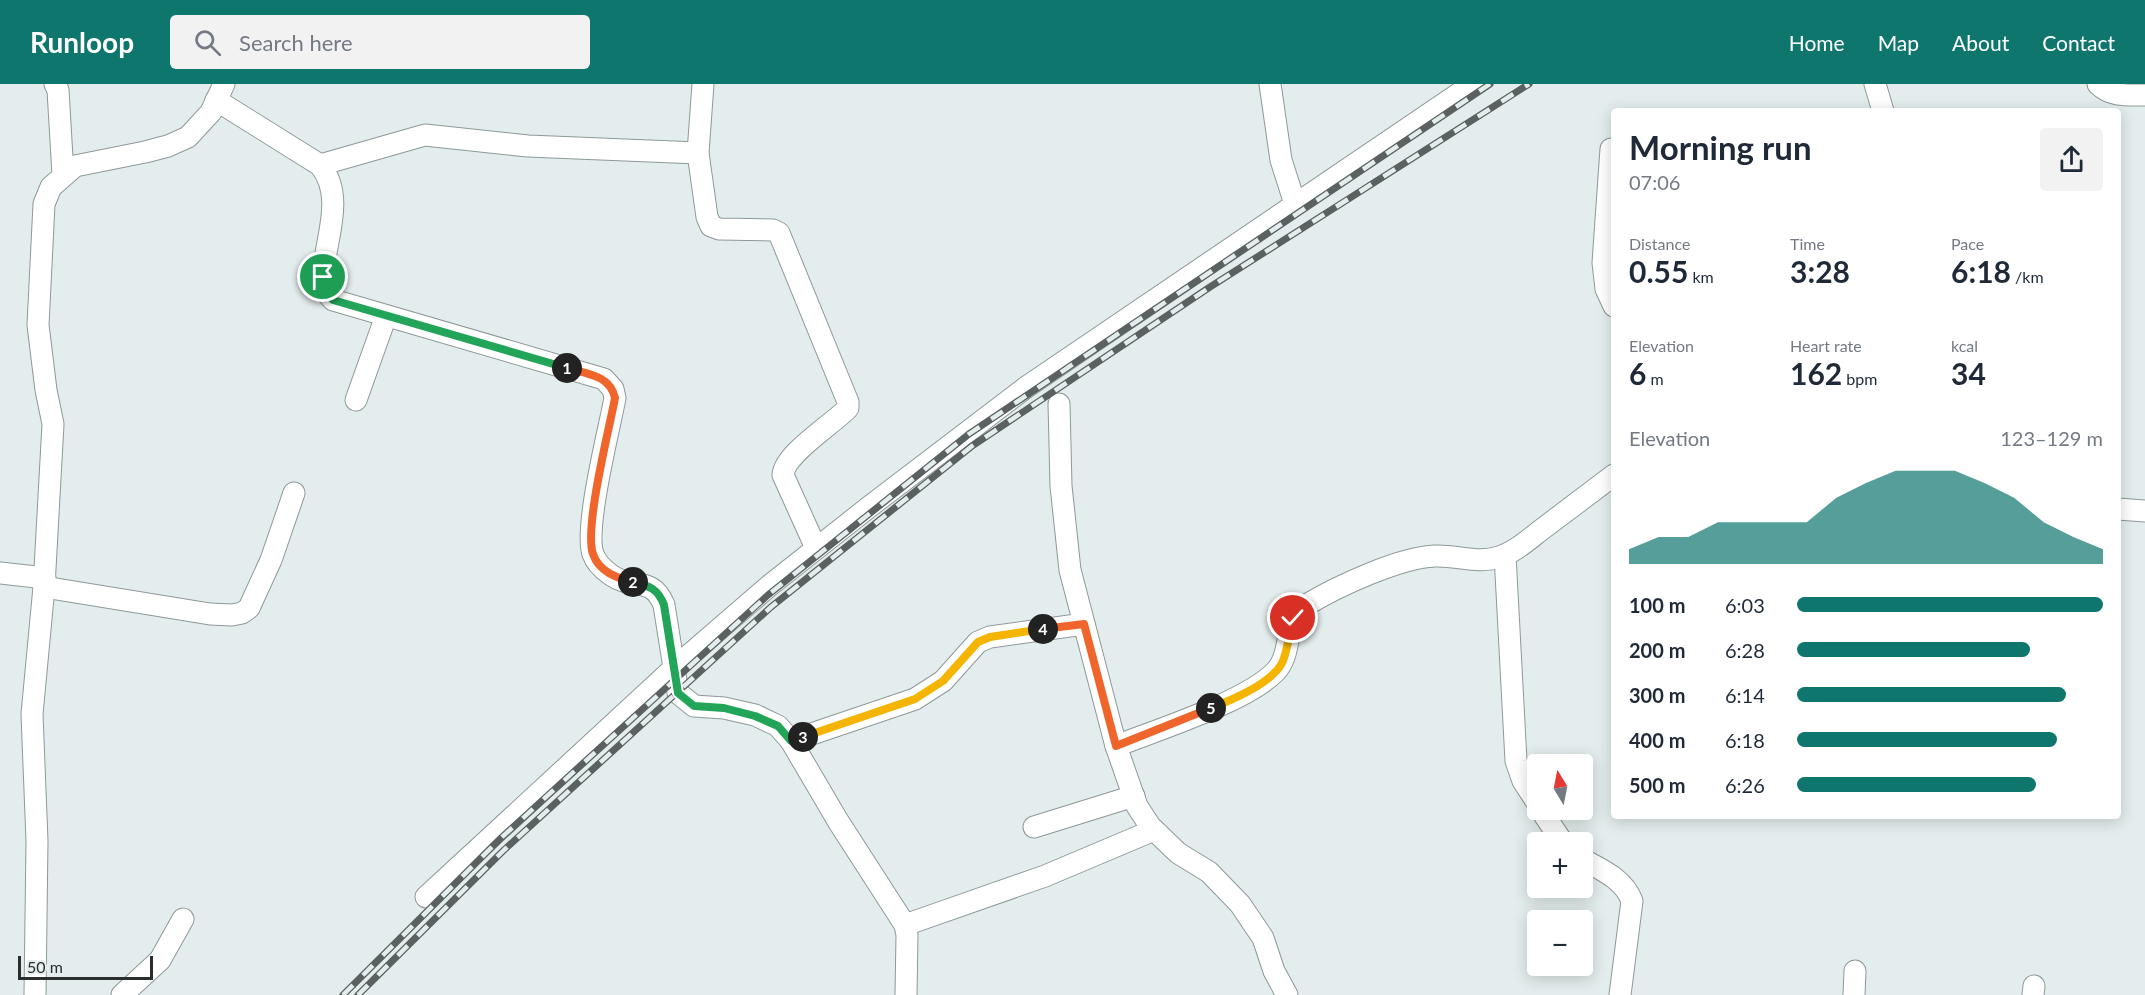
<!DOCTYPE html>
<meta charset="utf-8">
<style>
body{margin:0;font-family:Lato,sans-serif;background:#f2f2f3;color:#1f2937;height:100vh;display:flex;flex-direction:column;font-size:22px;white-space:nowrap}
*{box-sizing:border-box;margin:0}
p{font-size:20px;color:#747a83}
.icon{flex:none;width:33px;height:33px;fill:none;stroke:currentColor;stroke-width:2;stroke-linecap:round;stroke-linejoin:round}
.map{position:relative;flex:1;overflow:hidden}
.drawer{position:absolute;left:1611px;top:24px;width:510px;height:711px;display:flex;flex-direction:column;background:#fff;border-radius:6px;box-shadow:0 3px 15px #0003}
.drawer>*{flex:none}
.needle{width:39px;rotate:350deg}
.controls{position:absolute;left:1527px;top:670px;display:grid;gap:12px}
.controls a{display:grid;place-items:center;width:66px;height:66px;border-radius:6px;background:#fff;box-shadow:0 3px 15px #0003;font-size:30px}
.scale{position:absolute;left:18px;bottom:15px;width:135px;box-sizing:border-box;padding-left:6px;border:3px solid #2b2e2e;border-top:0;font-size:16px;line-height:21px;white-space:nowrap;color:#2b2e2e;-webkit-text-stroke:4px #e4eded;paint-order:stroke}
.pin{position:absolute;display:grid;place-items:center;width:51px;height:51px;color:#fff;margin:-26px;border:3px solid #fff;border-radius:50%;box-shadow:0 2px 6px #0007}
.km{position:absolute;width:30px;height:30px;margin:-15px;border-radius:50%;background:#222;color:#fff;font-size:16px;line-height:30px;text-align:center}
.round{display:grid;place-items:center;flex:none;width:63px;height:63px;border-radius:6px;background:#f2f2f3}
.headline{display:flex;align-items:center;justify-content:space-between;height:102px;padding:0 18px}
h1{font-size:33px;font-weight:700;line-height:45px}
.metrics{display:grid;grid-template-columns:repeat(3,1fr);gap:9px;height:102px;padding:6px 18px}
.metrics div{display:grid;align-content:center}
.metrics b{font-size:30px;font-weight:700}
.metrics small{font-size:16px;font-weight:400}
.metrics p{font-size:16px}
.chart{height:168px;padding:12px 18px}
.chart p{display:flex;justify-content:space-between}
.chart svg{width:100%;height:108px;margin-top:6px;fill:#0f766e;opacity:.7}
ul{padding:0 18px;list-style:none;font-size:20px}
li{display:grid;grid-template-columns:96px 72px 1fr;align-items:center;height:45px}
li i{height:15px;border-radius:8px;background:#0f766e}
header{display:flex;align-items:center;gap:36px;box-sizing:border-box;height:84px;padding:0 30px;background:#0f766e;color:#fff}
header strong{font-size:28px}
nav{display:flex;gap:33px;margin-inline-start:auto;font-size:21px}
.search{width:420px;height:54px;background:#f2f2f3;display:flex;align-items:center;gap:15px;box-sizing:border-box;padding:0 21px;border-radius:6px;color:#747a83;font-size:22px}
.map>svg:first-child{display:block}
</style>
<header>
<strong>Runloop</strong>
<div class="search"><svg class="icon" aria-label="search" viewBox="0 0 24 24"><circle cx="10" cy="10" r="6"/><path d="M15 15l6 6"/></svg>Search here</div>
<nav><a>Home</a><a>Map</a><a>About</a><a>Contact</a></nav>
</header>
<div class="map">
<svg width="2145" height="911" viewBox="0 0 2145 911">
<rect width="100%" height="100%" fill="#e4eded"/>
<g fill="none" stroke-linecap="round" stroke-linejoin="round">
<g stroke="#8f9898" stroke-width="23">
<g id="minor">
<path d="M55,0L58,6L63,91"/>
<path d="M703,0L698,69L707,133L711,142L719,145L773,146L779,149L848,318V324C833,340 784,370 783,391L816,464"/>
<path d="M1270,0L1281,76L1295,120"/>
<path d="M1875,0L1883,27"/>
<path d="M2098,0C2111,13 2128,11 2145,11"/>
<path d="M216,16L320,81C355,124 304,188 333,216L604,295L613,305L615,314C609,346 584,444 593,470C596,479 604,486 611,491C632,506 652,491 664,521L678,609L694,622L724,624L755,631L778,642L791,657L838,737L905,841L907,851L906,911"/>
<path d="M1611,65L1603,179L1606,205L1614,222"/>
<path d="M320,81L425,51L528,62L698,69"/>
<path d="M356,316L386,232"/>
<path d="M1059,320L1061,402L1070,486L1116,662L1137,722L1150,742L1178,769L1209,788L1240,820L1263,854L1274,887L1287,911"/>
<path d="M2118,425L2145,427"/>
<path d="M1505,471L1516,677L1523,697L1538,720"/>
<path d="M0,489L45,494"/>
<path d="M44,503L210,530L232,531L242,529L249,524L271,476L294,409"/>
<path d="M791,657L915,615L943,597L978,558L990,553L1084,540"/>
<path d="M1116,662C1157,646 1248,617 1276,587C1294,567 1282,535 1308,520C1338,502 1401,473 1435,472C1456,471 1479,480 1499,473C1515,468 1528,456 1541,446C1565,428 1590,409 1614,391"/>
<path d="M1541,726L1563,759"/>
<path d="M1034,743L1134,712"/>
<path d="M1582,775C1602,786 1624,795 1632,817L1620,911"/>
<path d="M426,813L673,585L769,502L869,423L1025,304L1473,0"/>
<path d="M905,841L1045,792L1154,746"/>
<path d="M35,911L37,757L32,630L44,503L53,340L46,306L38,241L44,120L51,103L75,82L145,68L168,62L188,53L211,28L224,0"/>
<path d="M122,911L160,876L183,835"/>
<path d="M1854,911L1855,887"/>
<path d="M2033,911L2034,902"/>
</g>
</g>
<use href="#minor" stroke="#fff" stroke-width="21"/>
<g stroke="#5b6060" stroke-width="7">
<g id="rail">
<path d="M343,911L501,754L768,511L969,350L1490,0"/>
<path d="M358,911L504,766L771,523L972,362L1210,203L1529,0"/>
</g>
</g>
<use href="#rail" stroke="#e4eded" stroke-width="4.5" stroke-dasharray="14" stroke-linecap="butt"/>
</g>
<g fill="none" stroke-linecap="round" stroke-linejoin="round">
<g stroke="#fff" stroke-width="12">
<path id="split-1" d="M323,193L325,208L333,216L567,284"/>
</g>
<g stroke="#fff" stroke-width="12">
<path id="split-2" d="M567,284C587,290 610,291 615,314C609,346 584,444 593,470C599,488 617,494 633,498"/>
</g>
<g stroke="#fff" stroke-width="12">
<path id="split-3" d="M633,498C650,502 658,505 664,521L678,609L694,622L724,624L755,632L778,642L791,657L803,653"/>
</g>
<g stroke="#fff" stroke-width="12">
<path id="split-4" d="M803,653L915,615L943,597L978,558L990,553L1043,545"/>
</g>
<g stroke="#fff" stroke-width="12">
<path id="split-5" d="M1043,545L1084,540L1116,662L1211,624"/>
</g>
<g stroke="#fff" stroke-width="12">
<path id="split-6" d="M1211,624C1232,616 1271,600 1282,579C1288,567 1289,548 1293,534"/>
</g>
<use href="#split-1" stroke="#22a559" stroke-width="8"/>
<use href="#split-2" stroke="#f0652b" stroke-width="8"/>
<use href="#split-3" stroke="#22a559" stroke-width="8"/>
<use href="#split-4" stroke="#f5b400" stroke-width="8"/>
<use href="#split-5" stroke="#f0652b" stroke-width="8"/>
<use href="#split-6" stroke="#f5b400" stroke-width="8"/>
</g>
</svg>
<div class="controls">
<a><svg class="needle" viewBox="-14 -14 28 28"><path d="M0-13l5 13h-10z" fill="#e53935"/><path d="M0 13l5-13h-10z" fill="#747a83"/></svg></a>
<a>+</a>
<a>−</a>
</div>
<div class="scale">50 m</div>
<div class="pin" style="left:323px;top:193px;background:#1e9e55"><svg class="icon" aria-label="arrive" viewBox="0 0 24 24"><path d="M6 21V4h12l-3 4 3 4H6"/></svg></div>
<div class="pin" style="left:1293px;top:534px;background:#d93025"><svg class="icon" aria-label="check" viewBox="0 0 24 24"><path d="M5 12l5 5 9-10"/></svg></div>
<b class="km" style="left:567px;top:284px">1</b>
<b class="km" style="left:633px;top:498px">2</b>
<b class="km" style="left:803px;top:653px">3</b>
<b class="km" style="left:1043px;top:545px">4</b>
<b class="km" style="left:1211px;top:624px">5</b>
<section class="drawer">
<div class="headline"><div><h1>Morning run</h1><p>07:06</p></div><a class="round"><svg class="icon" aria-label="share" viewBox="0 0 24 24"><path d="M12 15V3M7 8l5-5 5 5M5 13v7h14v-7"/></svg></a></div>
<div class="metrics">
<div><p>Distance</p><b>0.55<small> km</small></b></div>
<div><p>Time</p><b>3:28</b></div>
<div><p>Pace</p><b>6:18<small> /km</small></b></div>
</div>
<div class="metrics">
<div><p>Elevation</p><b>6<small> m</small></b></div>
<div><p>Heart rate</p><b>162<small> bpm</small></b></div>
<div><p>kcal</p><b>34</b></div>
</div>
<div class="chart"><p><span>Elevation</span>123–129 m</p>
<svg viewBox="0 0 160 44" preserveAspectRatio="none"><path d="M0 44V38L10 33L20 33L30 27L40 27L50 27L60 27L70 17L80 11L90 6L100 6L110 6L120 11L130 17L140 27L150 33L160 38V44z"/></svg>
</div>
<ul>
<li><b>100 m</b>6:03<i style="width:100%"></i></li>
<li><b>200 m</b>6:28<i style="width:76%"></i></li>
<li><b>300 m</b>6:14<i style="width:88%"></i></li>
<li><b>400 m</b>6:18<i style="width:85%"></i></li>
<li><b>500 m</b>6:26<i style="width:78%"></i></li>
</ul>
</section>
</div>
